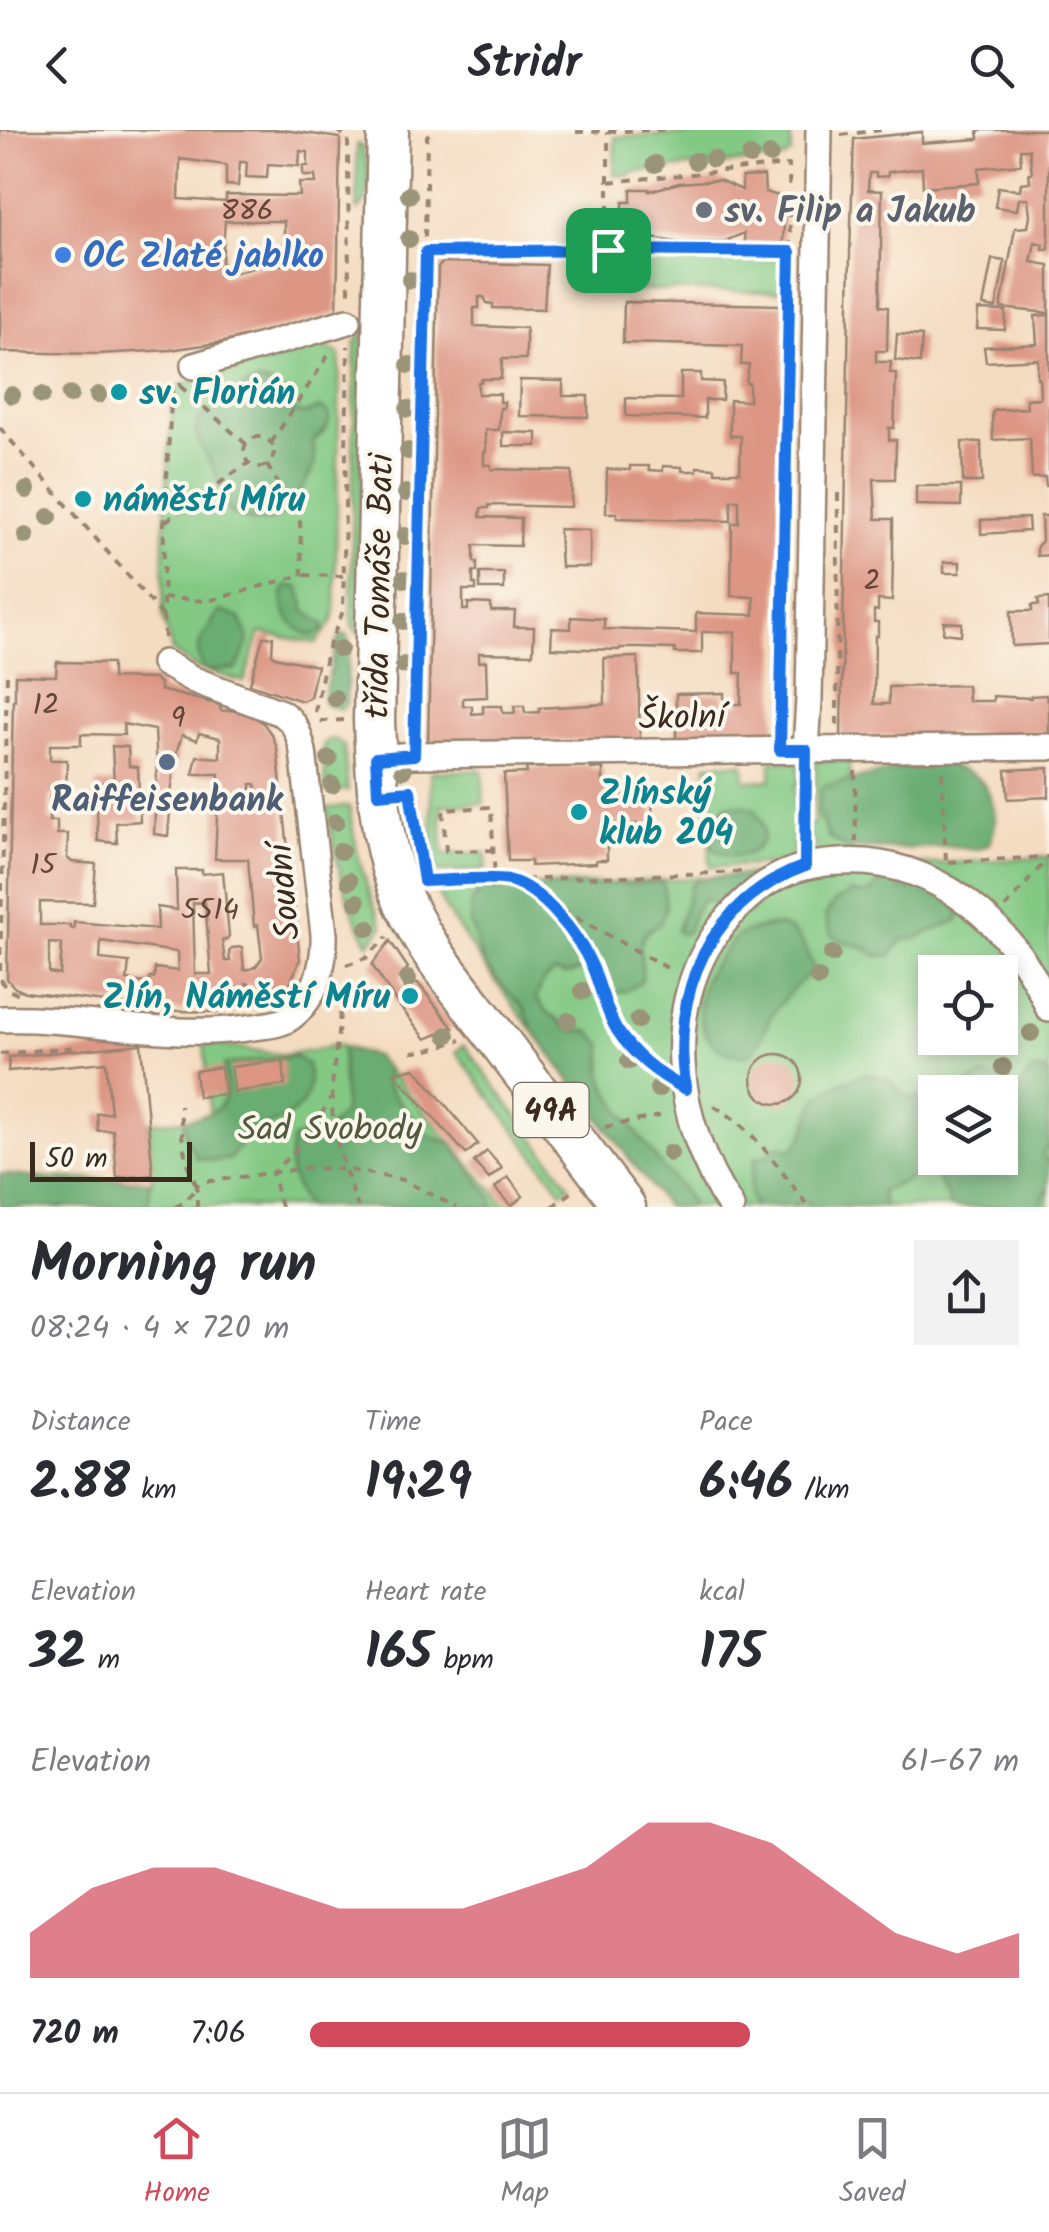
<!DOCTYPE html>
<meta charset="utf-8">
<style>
body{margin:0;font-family:Kalam,sans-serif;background:#f2f2f3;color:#2b2b33;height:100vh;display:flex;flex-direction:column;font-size:38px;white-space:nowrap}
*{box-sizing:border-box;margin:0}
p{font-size:32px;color:#7c7c81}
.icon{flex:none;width:55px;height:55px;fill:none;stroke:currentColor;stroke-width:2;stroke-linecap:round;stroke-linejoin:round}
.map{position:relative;height:1077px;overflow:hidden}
.sheet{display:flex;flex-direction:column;background:#fff;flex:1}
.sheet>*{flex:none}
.buttons{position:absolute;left:918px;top:825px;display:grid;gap:20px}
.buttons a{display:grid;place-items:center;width:100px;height:100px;border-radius:0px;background:#fff;box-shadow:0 5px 15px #0003;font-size:50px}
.scale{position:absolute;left:30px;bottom:25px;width:162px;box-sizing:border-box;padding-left:10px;border:5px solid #3b2a1e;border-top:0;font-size:28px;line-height:35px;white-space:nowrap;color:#3b2a1e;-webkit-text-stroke:8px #fbf7ec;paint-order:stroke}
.pin{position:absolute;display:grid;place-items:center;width:85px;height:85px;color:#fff;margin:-42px;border-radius:20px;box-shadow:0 5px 15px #0006}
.round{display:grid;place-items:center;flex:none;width:105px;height:105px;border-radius:0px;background:#f2f2f3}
.headline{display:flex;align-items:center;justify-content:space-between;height:170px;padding:0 30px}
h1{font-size:55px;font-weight:800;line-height:75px}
.figures{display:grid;grid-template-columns:repeat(3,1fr);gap:15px;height:170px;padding:10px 30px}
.figures div{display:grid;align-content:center}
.figures b{font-size:50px;font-weight:800}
.figures small{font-size:28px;font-weight:400}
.figures p{font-size:28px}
.chart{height:280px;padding:20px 30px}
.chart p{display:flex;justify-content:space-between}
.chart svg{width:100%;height:180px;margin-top:10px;fill:#d1495b;opacity:.7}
ul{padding:0 30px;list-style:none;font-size:32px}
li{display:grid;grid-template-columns:160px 120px 1fr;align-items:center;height:75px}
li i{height:25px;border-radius:12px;background:#d1495b}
header{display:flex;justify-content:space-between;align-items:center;height:130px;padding:0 30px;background:#fff;font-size:45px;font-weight:800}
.tab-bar{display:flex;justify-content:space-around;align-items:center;height:140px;border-top:2px solid #e1e1e2;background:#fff;font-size:28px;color:#7c7c81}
.tab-bar a{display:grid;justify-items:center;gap:5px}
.tab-bar .on{color:#d1495b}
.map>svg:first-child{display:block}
</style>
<header><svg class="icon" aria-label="back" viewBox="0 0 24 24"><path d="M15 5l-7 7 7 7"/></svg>Stridr<svg class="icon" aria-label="search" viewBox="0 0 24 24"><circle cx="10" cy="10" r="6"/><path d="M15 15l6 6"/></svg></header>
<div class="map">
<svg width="1049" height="1077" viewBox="0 0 1049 1077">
<rect width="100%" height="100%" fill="#fbf7ec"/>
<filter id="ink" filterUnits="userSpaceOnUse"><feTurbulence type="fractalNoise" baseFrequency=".01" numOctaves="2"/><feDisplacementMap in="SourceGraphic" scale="20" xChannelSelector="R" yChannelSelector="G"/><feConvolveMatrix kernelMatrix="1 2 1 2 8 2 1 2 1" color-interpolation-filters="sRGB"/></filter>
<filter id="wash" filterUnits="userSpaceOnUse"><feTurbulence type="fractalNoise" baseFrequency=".0048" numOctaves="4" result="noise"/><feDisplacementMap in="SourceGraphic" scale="40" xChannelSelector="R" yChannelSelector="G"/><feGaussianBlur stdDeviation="2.25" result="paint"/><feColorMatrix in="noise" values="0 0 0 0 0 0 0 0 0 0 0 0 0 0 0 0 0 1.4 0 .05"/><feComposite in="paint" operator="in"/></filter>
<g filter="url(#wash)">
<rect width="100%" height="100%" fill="#f4dcc1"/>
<g fill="#83c984" stroke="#5f7a51" stroke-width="2.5" fill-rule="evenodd">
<path d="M783,1L791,8V24L783,29L632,42L631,45H614L615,7Z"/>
<path d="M357,14L362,16C368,36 375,66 357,81Z"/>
<path d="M571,124L783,129V162L570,159Z"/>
<path d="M364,203L358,503L352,497L351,486L355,214L361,204Z"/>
<path d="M322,215L340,225L335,482L332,493L316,513L260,503L244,552L196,538L172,521L163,486L164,402L173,260L193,250Z"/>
<path d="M335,609L344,616L348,660L326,662L323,615L329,610Z"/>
<path d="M849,630L852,724L815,728V712L808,711V694H814L816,631Z"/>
<path d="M771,631H799V654L795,655L794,733L710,737L707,634L744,633L745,651L771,650Z"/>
<path d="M482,640L484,673L441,675L443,724L486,723V740L434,742L430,642Z"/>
<path d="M349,676C355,718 365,758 383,797L369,814C344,773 335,725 327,678Z"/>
<path d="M1049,727V1077H667L492,847L448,783L435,759L610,753ZM935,842H1000V908H935ZM935,962H1000V1028H935Z"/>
<path d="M204,913L284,925L337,915L369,925L386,938L507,1077H0V1044L47,1049L152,1051L149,993L210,988Z"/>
<path d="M464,915L570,1056L562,1062L456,922Z"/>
</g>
<g fill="#6aad72" stroke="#526c48" stroke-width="2.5">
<path d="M258,252C293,257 281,275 297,282C305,286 314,279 322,278L329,284C330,298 324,302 313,311C317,335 315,338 302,357C299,362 297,367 294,372C276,397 254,395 229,383C223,368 220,352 213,338C193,301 183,296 225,270C238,262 242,256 258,252Z"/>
<path d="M292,456L300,458L305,481L324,494L323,500L313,506C291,499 277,479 285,457Z"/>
<path d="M221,481L240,488C255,519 246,511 237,539L206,541C188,518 205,506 217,484Z"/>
<path d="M343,504L347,505L349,509L346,574L341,579L325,575L323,568L338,510Z"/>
<path d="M942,633C971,644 985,644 993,676C997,692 995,699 989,714L976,720L949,716L905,719L847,718L829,708L818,684L821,657L918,634Z"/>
<path d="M727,675H742L754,678C754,679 762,691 762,692C772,721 736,736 713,718V690Z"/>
<path d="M751,745L757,754L761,768L756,777L748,784L731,779L720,772L714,775L705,769C693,778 692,790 686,803L680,804L677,801L691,755L701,748Z"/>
<path d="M883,750L896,752L902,760H910L916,750L964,775L958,790L916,808L902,810L891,825L877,826L861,816L842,812L830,803L825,786L836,770L843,768L850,762C867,767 871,764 883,750Z"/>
<path d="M663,752L666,777L660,794C629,806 645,827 642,850C629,860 623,866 606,861L601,841L595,836L566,845L555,842L543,851L536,868L548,883L571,900L590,901L603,915L602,944L607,957L622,983L665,1041L681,1057L693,1077H666L534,902L524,879L484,835L470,792L471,773L481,759Z"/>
<path d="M775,795C801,799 806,819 814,841C800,849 779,874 770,888C763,901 762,910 752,924C707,933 691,887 704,851C709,839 719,828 727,818C728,816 735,807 737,806C747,800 763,798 775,795Z"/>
<path d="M342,917L375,926L386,938L387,957L427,1005L452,1014L490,1066L494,1077H305C292,1051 285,1038 293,1009L303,1006L323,1005L344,982Z"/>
<path d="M294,926L307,934C314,965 302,983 272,994C264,997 256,999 250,1004C242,1010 236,1021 230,1029L217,1031L197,1028L186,1009L184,990C225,982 228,975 224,935Z"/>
<path d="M1036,940L1045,941L1049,948V1015L1042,1024L1043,1028L1049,1031V1055L1040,1077H953L950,1074L933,1038L881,1062L885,1077H814L804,1071L795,1073L794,1077H755C745,1061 752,1047 754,1029L765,1026L779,1016L790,1020C813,1004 805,981 821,965C831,954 851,952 864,943L886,948L908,968H918L935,974V1028H1000V962H971L970,952L983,946L1001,950L1008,963H1017L1029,943Z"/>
<path d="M0,1044L47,1049L150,1051L149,1069L145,1077H0Z"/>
</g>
<g id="blocks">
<g fill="#dd9684" fill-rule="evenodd">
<path d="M0,0H283L340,8L337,183L224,212L170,220L98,224L0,222ZM300,21L308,22V36H303V46H315L316,53H299L300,66L226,65V72L179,69L180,29L226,35V55L238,56L240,32H247L246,47L267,48L268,34L299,36ZM225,91H284V135L268,134L221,146Z"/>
<path d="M978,0H1049V119H1043V114L1035,112L1031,132L1049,135V183L1001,178L1015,98L1028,97L1030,85L1028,68L1019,69L1017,80L995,77L998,57L1020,60L1021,53L1030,52L1029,43H1032L1029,19H1020L1021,34L979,38V53L923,57L922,38L888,42V46L876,47V43H869L868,60L882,61L880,176L888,177L887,221H876V232H891L890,243H896L894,298H889V310H896L895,349H874L876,389H893V428L892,471L878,470V481L874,480V492H878V506H875L874,574H889V557L967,555L968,571H993V566L1031,568V566L1046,565L1047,570H1049V603L841,607L850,122L854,9L922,2V13L979,9Z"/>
<path d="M764,46L765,62L785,68L783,113L745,115L744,103L723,112L681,113L651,108V110L631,111L632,97H623V72H631V59H649V61L679,53L719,50L742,60V47Z"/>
<path d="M992,129L1005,131L996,178L983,176Z"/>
<path d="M443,132L547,135L544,179L493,178V174L487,173L484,167H479V178H474V196L526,198V229H502L501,249H482L481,252H478V264H500V272H504V278H500L499,300H485L486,322H484V335H491V339L572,341L571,377L489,375V378H481L480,387L521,388L520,416L474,415V432H477V442H473V454H476V460H463V480H468V473L491,474V481H515L514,497H534L533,524L479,523V532L486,531L487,567L463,568V576H472V584L483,583V576H502L503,583H515L514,576H524L525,583L539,582V578L605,574L604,528L638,527L640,609L428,613L438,138Z"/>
<path d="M624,172L784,175L775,608L676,609V564L724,563V574H741L742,543H735V502H702V523H675V519L642,518H620L619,520L551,518L552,498L571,499V487L604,489V499L696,502V483L754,485V467L731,466L732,393H739V370H731V391L617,388V383H606L607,339L630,340V336H649V340L663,341V336L682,337V341H697V337L715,338V342H740L741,306H730V270L749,271V253H746L749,235H741L742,216L623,213Z"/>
<path d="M978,180L1006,181L1005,200L977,199Z"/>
<path d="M1049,185V356H1046L1045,347L1032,348L1030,308L993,310L992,283L995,280L1027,278L1026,269L1040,268L1039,248H1037L1038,229L986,232L984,217L1037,214L1035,186Z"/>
<path d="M897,204L922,206L920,233L895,230Z"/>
<path d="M681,243H701V251L723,252L722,270H705V288L626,286V268L681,269Z"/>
<path d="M520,250L563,251V266H588V287L519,286Z"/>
<path d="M503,302L537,303V316H503Z"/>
<path d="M962,312H981L982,352H963Z"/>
<path d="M916,356H961V376L916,375Z"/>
<path d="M1041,386H1049V425L1037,426V416L1042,411Z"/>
<path d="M1028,388L1029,401L981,404V390Z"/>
<path d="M559,399L590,400V437H561Z"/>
<rect x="944" y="432" width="16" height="11"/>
<rect x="480" y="443" width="24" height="16"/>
<path d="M1049,468V514L1012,516L1011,481H1032V475H1039L1038,469Z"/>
<path d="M944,492L962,493L961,505L943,503Z"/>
<path d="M263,507H273L272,524L275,527L317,536L310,567L302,571L250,554Z"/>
<path d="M57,532L112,533V548L154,549L160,553V560L220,575L221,581L231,580L254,586L264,594L272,605L277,618L300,829L290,854L278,866L264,873L253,874L250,854L246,853L252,875L216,882L177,881L25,862L15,858L7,849L13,570H15V545L56,546ZM123,594L155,600L157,639L154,704L168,706L173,644L179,625L176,624L182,605L197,610L199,603L220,608V628L197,626L193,644H219L215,729H248L254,796L258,795L262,828L256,836L250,839L244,840L242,817L232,818L229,822L230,831H225L222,810L227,809L229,806L223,742L202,744V740H176L177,780L157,777L158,799L74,792V799L70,798V795H40V772L93,773L96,734L72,732L67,728L68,704H57V691H49L50,665H66L67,630H50V615H81V604L124,605ZM251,654H256L258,675H251ZM205,772L211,844H195L193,773ZM101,811L177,822L178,841L155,838L154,848H150L149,853L136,852L134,862L135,851L127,850L129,832L100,829ZM49,813L62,814L60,845L49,843Z"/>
<path d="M112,616L128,617L129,636L138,637L140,691L116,693L117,713L98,711L96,653H114Z"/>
<path d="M591,635V639L603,638V651H606L607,658L627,657L628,670H636L635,657L651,656L654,706L638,707L637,694H629L630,708L607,709V730H596V733L531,736V731H508L504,644L527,643L526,638Z"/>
<path d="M1049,638V667L1008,669L1006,640Z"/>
<path d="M390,811L408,838L399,848L405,858L418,853L453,898L426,909L397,873L372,835Z"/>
<path d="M141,914L153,1045L117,1048L113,1000L98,1001L97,984L111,983L106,932L8,941L9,927Z"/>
<circle cx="777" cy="949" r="25"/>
<path d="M283,930L285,955L234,962L231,937Z"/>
<path d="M221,937L225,964L198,967L195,941Z"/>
<path d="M415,938L478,1014L466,1024L394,943Z"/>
<path d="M487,1021L502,1038L489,1049L474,1032Z"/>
<path d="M508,1047L523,1066L511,1076L495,1058Z"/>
</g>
</g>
</g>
<g filter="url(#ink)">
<use href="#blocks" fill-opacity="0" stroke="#988370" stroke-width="2.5"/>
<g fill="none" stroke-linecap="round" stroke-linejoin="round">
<g stroke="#988370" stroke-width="30">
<g id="street">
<path d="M194,236L348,191"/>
<path d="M806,619L809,570L819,0"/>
<path d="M376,628L413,625L1049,617"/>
<path d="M0,889C85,886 169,911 254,897C266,895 281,895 291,887C316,868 325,834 324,804L303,621C299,605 296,592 281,583L194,550L164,533"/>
<path d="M731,1077C674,993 658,869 728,788C741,773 757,758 774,749C795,737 817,733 840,732C934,726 1015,795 1049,879"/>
</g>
</g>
<g stroke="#988370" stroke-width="45">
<path id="primary" d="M388,0L374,590C376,646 379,704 398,757C418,811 456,854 490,899C535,958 580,1018 625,1077"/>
</g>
<g stroke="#988370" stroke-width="4" stroke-dasharray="8 8" stroke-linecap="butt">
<path d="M337,0L348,8L349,166"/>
<path d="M576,2L667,0"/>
<path d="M841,5L882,0"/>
<path d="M608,52V2"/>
<path d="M597,86H620"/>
<path d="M428,121L608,120"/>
<path d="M180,256L246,314"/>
<path d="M0,298L163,486"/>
<circle cx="259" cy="322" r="15"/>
<path d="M271,313L331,221"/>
<path d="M267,335L300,391L302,445"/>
<path d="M166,391L248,333"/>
<path d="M163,468L208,471L302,445L343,446"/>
<path d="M165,508L163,486L164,393L171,272L172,260L180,256V253"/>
<path d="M7,545L0,842L2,852L7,860L20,864"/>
<path d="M315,582L327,521L343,481L348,216"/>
<path d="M320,591L346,590"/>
<path d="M837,595L838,359"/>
<path d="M781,599L790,121L789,35L608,52V120L790,121"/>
<path d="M415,603L427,6L433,0"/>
<path d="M855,641L856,712"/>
<path d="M942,642L946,732"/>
<path d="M805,711L806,641"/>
<path d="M494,720L446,721L443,680L491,677L495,750"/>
<path d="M949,732L1049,727"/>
<path d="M509,750L744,742"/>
<path d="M429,751C454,751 482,746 506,750C541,756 577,804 591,834C600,855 604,878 616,898C627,916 642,930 658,943"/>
<path d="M548,772L671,840"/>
<path d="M1005,778L1048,728"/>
<path d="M346,835L366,828L387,807"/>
<path d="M340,883C338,909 333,935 332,962C330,1000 345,1041 358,1077"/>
<path d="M412,922L425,921L461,910"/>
<path d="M0,924L76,917"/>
<path d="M714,976C758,1001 778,1039 809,1077"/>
<path d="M605,997L665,985"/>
<path d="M175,1077L185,1072L197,1056C182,1030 182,1004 180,975"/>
<path d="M197,1077V1056L204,1052L306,1038L345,1039L403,1050L456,1077"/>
<path d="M281,1077L272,1043L309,1007L330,969"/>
<path d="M552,1077L572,1062"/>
</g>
<use href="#street" stroke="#fff" stroke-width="25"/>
<use href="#primary" stroke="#fff" stroke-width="40"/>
</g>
<g fill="#9a9478">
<circle cx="770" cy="25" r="9"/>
<circle cx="750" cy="26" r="9"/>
<circle cx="713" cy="29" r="9"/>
<circle cx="695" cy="31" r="9"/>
<circle cx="655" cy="34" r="9"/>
<circle cx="409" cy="65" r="9"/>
<circle cx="409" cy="109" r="9"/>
<circle cx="410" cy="150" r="9"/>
<circle cx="409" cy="235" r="9"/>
<circle cx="12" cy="265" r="9"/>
<circle cx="42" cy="265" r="9"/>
<circle cx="70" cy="265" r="9"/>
<circle cx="98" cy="265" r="9"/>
<circle cx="408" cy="279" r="9"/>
<circle cx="408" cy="321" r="9"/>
<circle cx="27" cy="360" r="9"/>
<circle cx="406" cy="363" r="9"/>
<circle cx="49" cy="387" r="9"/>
<circle cx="26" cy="406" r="9"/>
<circle cx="405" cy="406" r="9"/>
<circle cx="404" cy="449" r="9"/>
<circle cx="403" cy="491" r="9"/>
<circle cx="340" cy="519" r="9"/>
<circle cx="404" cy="535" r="9"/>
<circle cx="335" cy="568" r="9"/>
<circle cx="329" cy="629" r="9"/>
<circle cx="403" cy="640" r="9"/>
<circle cx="332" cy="655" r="9"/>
<circle cx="336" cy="692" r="9"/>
<circle cx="341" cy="721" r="9"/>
<circle cx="349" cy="751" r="9"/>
<circle cx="357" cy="772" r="9"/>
<circle cx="368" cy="798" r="9"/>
<circle cx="832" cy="824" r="9"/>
<circle cx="818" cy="848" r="9"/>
<circle cx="408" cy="849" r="9"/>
<circle cx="583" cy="861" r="9"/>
<circle cx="638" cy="890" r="9"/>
<circle cx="568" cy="891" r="9"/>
<circle cx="1031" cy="903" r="9"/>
<circle cx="447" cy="905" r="9"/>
<circle cx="629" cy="931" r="9"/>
<circle cx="1003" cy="937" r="9"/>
<circle cx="658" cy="959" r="9"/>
<circle cx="670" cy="1023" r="9"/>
</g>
</g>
<g fill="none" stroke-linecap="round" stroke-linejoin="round" filter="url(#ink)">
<g stroke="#fff" stroke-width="20">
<path id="route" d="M608,120L790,122L780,620H806L805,736C710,771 669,863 686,959C659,945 634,926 617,900C605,880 601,857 592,836C578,805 542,758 508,750C490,746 445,751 424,751L410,661L378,664L376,628L414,625L426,122Z"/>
</g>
<use href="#route" stroke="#1a73e8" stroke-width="12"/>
</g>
<circle fill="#6b7280" stroke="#fbf7ec" stroke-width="4" cx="704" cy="80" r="10"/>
<circle fill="#3f7fe0" stroke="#fbf7ec" stroke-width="4" cx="63" cy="125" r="10"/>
<g fill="#0f9aa8" stroke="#fbf7ec" stroke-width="4">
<circle cx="119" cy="262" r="10"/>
<circle cx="83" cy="369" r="10"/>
<circle cx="579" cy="682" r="10"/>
<circle cx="410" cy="866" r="10"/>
</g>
<circle fill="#5c6f8a" stroke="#fbf7ec" stroke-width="4" cx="167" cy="632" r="10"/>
<g text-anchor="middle" stroke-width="8" stroke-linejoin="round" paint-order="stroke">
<g font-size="30" fill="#644538">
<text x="247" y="90">886</text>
<text x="872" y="460">2</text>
<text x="46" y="584">12</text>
<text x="178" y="597">9</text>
<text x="43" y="744">15</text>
<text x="210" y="789">5514</text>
</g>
<rect fill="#fbf7ec" stroke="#75685c" stroke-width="2.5" x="513.5" y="953" width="75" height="54" rx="8"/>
<g font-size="32" font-weight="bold" fill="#3b2a1e">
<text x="551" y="991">49A</text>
</g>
<g font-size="35" font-weight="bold" fill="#5b616d" stroke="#fbf7ec" text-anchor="start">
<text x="724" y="92">sv. Filip a Jakub</text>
</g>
<g font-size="35" font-weight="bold" fill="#366cbe" stroke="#fbf7ec" text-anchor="start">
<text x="83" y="137">OC Zlaté jablko</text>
</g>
<g font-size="35" font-weight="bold" fill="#0d838f" stroke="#fbf7ec" text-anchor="start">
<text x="139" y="274">sv. Florián</text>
<text x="103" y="381">náměstí Míru</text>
<text x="599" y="674">Zlínský<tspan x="599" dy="40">klub 204</tspan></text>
<text x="390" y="878" text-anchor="end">Zlín, Náměstí Míru</text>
</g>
<g font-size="35" fill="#3b2a1e" stroke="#fbf7ec">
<text transform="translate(378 456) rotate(-89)" y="12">třída Tomáše Bati</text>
<text transform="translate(682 586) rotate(-1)" y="12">Školní</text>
<text transform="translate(283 762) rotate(-95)" y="12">Soudní</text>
</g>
<g font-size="35" font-weight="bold" fill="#4e5e75" stroke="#fbf7ec">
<text x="167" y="681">Raiffeisenbank</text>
</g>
<g font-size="35" fill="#515a3d" stroke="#fbf7ec">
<text x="330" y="1010">Sad Svobody</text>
</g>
</g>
</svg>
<div class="buttons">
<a><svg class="icon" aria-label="locate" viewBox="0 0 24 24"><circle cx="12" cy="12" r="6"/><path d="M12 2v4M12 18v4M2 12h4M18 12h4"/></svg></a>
<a><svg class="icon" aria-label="layers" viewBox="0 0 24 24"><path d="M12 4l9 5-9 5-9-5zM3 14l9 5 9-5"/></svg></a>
</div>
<div class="scale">50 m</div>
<div class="pin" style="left:608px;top:120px;background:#1e9e55"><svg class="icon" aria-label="arrive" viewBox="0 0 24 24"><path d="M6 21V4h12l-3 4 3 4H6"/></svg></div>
</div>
<section class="sheet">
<div class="headline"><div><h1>Morning run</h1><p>08:24 · 4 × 720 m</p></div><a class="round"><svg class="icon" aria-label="share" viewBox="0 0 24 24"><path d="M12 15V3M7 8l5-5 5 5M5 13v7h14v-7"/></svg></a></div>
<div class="figures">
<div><p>Distance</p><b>2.88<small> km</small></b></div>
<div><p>Time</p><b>19:29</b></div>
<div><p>Pace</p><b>6:46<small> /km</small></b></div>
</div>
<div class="figures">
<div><p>Elevation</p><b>32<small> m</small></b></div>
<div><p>Heart rate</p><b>165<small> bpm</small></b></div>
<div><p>kcal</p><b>175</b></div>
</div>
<div class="chart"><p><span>Elevation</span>61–67 m</p>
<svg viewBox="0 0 160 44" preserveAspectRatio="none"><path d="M0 44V33L10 22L20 17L30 17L40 22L50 27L60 27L70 27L80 22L90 17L100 6L110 6L120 11L130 22L140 33L150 38L160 33V44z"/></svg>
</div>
<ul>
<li><b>720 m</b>7:06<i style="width:62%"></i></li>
</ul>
</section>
<nav class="tab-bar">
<a class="on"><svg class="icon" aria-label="home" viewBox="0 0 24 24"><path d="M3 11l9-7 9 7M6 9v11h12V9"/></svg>Home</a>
<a><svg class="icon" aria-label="map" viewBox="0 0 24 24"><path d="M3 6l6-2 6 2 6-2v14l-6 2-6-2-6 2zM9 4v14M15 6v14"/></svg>Map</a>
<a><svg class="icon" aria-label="saved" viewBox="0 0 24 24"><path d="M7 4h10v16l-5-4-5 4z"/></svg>Saved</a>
</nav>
